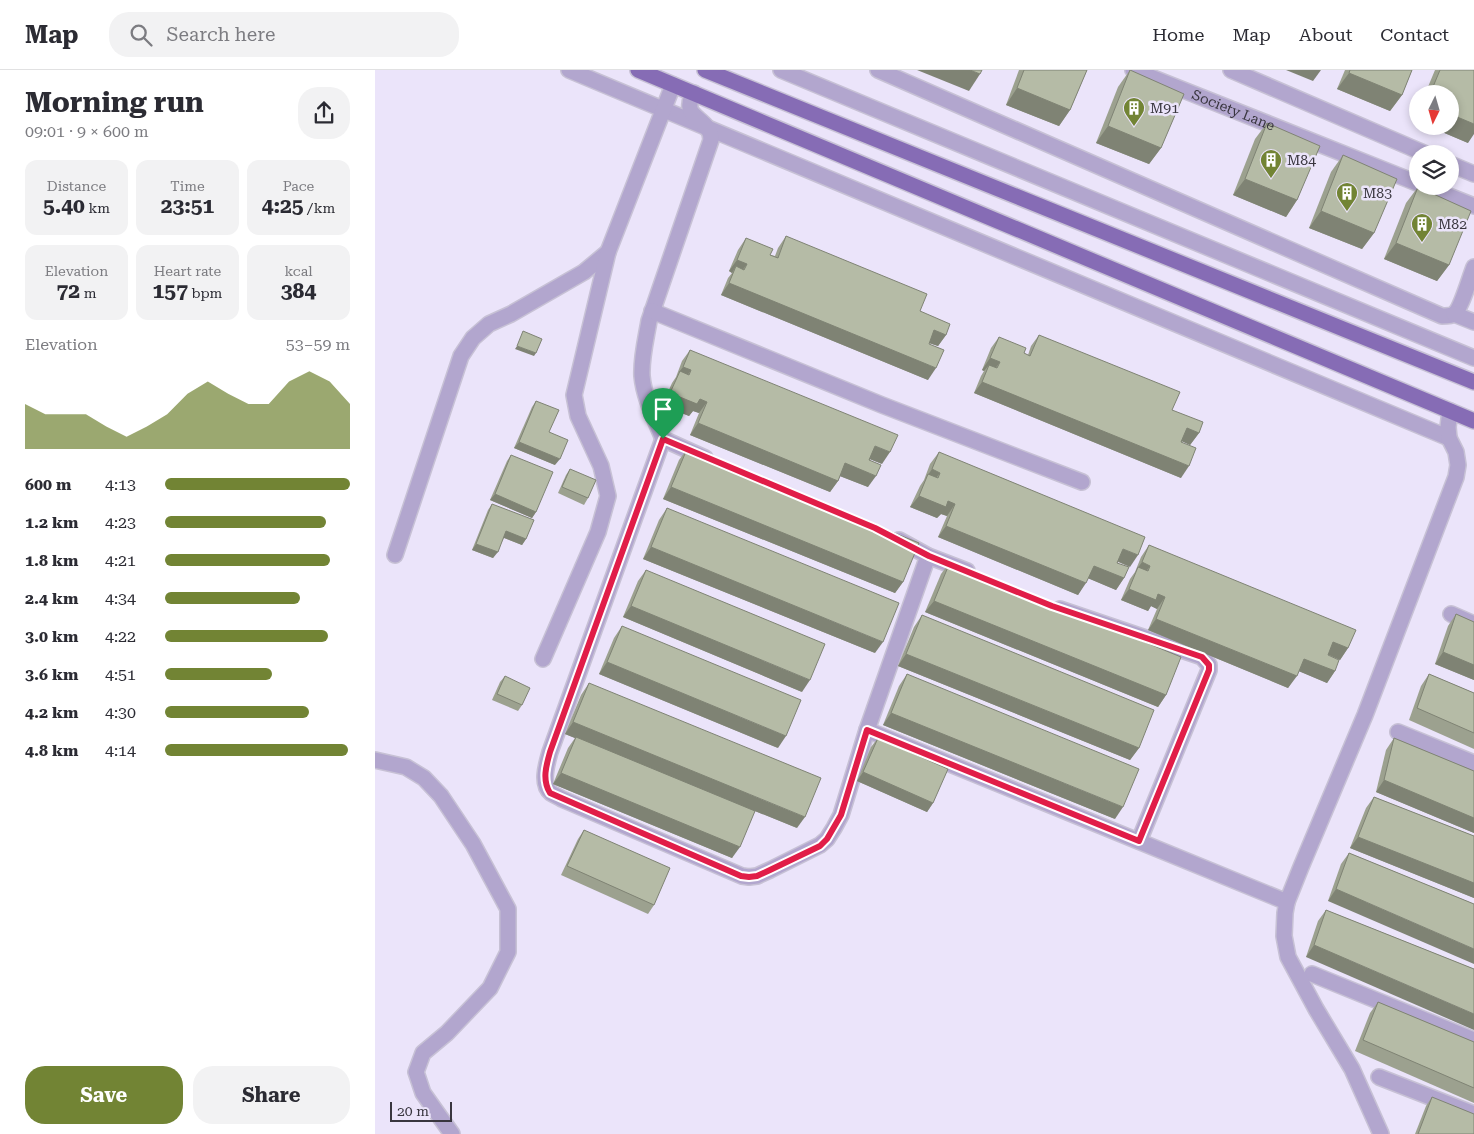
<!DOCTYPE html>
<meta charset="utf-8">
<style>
body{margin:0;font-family:"Roboto Serif",serif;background:#f2f2f3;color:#2b2b33;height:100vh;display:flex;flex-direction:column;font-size:19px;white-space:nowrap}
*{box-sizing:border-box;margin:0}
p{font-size:16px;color:#7c7c81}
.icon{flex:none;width:28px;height:28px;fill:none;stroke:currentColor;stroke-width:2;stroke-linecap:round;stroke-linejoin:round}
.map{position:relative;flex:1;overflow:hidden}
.panel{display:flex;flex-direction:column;background:#fff;width:375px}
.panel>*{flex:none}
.needle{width:32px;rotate:185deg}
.tools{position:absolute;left:1034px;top:15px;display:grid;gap:10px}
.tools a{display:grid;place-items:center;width:50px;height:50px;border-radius:50%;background:#fff;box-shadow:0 2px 8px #0003;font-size:25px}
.scale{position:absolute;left:15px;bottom:12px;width:62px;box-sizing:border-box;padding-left:5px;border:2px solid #39363f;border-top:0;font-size:14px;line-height:18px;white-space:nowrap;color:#39363f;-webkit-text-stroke:4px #ebe4fa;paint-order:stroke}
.pin{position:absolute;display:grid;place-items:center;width:42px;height:42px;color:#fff;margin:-51px -21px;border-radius:50% 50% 50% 0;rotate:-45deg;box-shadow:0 0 5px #0007}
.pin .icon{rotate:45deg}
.round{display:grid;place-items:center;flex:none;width:52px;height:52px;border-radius:20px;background:#f2f2f3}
.summary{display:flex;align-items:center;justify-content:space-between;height:85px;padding:0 25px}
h1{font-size:28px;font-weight:700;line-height:38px}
.stats{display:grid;grid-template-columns:repeat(3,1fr);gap:8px;height:85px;padding:5px 25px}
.stats div{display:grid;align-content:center;border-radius:12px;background:#f2f2f3;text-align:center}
.stats b{font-size:21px;font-weight:700}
.stats small{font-size:14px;font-weight:400}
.stats p{font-size:14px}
.chart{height:140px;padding:10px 25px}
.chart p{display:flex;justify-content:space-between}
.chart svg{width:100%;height:90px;margin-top:5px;fill:#728434;opacity:.7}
.button{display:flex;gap:10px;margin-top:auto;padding:10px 25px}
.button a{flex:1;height:58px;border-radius:20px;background:#728434;color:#fff;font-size:20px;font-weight:700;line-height:58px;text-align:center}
.button a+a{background:#f2f2f3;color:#2b2b33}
ul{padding:0 25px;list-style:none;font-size:16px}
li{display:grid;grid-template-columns:80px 60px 1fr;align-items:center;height:38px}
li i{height:12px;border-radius:6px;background:#728434}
header{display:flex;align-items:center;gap:30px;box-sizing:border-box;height:70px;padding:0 25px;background:#fff;border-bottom:1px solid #e1e1e2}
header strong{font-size:24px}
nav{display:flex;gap:28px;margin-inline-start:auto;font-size:18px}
.search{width:350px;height:45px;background:#f2f2f3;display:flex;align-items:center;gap:12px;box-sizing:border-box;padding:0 18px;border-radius:20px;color:#7c7c81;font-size:19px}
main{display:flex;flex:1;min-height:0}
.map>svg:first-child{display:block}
</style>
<header>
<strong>Map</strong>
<div class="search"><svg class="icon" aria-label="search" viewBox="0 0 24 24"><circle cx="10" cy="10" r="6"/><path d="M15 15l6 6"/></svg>Search here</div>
<nav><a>Home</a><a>Map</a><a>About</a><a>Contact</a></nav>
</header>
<main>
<section class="panel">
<div class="summary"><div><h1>Morning run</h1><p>09:01 · 9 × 600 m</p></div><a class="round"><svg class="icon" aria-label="share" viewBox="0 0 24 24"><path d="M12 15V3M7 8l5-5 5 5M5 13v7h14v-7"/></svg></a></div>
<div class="stats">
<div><p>Distance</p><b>5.40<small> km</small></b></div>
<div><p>Time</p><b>23:51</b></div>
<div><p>Pace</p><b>4:25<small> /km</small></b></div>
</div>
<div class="stats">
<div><p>Elevation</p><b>72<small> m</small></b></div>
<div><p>Heart rate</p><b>157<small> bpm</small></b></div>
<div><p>kcal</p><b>384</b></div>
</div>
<div class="chart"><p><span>Elevation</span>53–59 m</p>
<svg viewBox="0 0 160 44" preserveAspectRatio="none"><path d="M0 44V22L10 27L20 27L30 27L40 33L50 38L60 33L70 27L80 17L90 11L100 17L110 22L120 22L130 11L140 6L150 11L160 22V44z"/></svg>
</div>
<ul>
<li><b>600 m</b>4:13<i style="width:100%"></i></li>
<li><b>1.2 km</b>4:23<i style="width:87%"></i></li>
<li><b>1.8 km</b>4:21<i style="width:89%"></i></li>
<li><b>2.4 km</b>4:34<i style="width:73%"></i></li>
<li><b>3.0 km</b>4:22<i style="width:88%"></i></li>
<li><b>3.6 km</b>4:51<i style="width:58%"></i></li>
<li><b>4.2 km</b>4:30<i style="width:78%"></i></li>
<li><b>4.8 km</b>4:14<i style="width:99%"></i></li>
</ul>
<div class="button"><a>Save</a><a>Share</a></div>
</section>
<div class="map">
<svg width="1099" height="1064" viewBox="0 0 1099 1064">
<rect width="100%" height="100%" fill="#ebe4fa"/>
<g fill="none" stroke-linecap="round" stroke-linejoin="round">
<g stroke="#c7c1d5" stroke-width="18">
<g id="minor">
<path d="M194,0L1074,368"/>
<path d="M406,0L1099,288"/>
<path d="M503,0L1067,246C1071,246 1076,246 1079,244C1086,239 1095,207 1099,197"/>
<path id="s1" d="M758,0L1042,113"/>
<path d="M856,0L1051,84"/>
<path d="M319,23C317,26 315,31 315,34C312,48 336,50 336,70L274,251C271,269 266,288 267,306C269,328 280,349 288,369L330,388"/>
<path d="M1075,94L1099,104"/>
<path d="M1049,116L1099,136"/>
<path d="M277,241L507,335L707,412"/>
<path d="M1079,244L1099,252"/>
<path d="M288,369L175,682C172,693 165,714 176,723C179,725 184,727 187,729L367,806L374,807L382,806L395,800L445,775L452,769L459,758L466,745L492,660L553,486"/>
<path d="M524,470L553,486L592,501"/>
<path d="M20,485L86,286L98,268L114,254L136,244L209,202L233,182L298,15"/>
<path d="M685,539L827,587L834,595V600L764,771"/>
<path d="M1076,544L1099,554"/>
<path d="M168,589L223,462L233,426L226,396L203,346L199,325L233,182"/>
<path d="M492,660L912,832"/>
<path d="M1023,662L1099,693"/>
<path d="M0,690L31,697L49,708L66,726L98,774L133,839V882L115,918L72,963L48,983L41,1002L48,1023L77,1064"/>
<path d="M937,904L1099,970"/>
<path d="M1004,1007L1099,1044"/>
<path d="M1006,1064L977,999L941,939L913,887L909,866L910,843L912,832L926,797L990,645L1081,407L1083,395L1081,382L1074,368L1073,357L1075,341"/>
</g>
</g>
<g stroke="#c7c1d5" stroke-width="18">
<g id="major">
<path d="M263,0L1099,351"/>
<path d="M330,0L1099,312"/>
</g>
</g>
<use href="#minor" stroke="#b2a6ce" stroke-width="15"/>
<use href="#major" stroke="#866cb5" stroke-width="15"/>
</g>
<g fill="#9ca18f">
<path d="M644,0H712L695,40L684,56L631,35Z"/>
<path d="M755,0L786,78L774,94L721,73L743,17Z"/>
<path d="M970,0H1037L1027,25L1015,41L962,19Z"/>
<path d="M1060,0H1099L1093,73L1053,56H1075V24H1050Z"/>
<path d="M892,53L922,130L911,147L858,125L880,69Z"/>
<path d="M968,85L999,163L987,179L934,158L956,102Z"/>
<path d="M1043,117L1074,195L1062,211L1009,189L1031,133Z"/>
<path d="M411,166L545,241L571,265L563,276L554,273L553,310L346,225L353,208L357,203L354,201L363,180L371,168L395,185L400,186L403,178Z"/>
<path d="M664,265L797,340L824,363L815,375L807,371L806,408L599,323L606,306L609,301L607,300L616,278L624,267L649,283L653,285L656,276Z"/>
<path d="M315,280L507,394L495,389L493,417L465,406L463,411L455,422L315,365L324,343L318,341L314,346L287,335L297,313L301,307L307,291Z"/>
<path d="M161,331L174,362L180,395L139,378L157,337Z"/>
<path d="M312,379L528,512L520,523L288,429L304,390Z"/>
<path d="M564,382L755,497L743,492L742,493L749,508L741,520L713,508L703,525L563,467L572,446L566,444L562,448L535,437L545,416L549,410L555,394Z"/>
<path d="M136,385L161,442L157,448L115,430L132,391Z"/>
<path d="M195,399L213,428L209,435L183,423L191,405Z"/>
<path d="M117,434L151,469L147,475L129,468L118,488L97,480L113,440Z"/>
<path d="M292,438L500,583L268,489L284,450Z"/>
<path d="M774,475L973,578L965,590L953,585L960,601L952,613L924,601L913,618L773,560L782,539L776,536L773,541L746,530L755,509L760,502L766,487Z"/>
<path d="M575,492L791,625L783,637L550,542L566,504Z"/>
<path d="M271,500L427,622L248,547L263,511Z"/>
<path d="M1081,544L1099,552V610L1060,594L1073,556Z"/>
<path d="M547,545L764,678L755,690L523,596L539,557Z"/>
<path d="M247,556L403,678L224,604L239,568Z"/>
<path d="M532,604L740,749L508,655L524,616Z"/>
<path d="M1054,604L1099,623V679L1034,650L1046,616Z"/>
<path d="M130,606L147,635L143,641L117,630L125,612Z"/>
<path d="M214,613L422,758L380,741L357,788L178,714L193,678L200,668L190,664L206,625Z"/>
<path d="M503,668L558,733L552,742L482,711L496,677Z"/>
<path d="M1019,668L1099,701V763L1001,722L1011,680Z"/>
<path d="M999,727L1099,766V828L975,778L991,738Z"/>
<path d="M209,760L279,835L273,844L186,805L203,769Z"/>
<path d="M974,783L1099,834L953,831L966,794Z"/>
<path d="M951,840L1099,899L931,887L943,851Z"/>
<path d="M1003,932L1099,972V1033L980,981L995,943Z"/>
<path d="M1057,1027L1099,1064H1040L1051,1036Z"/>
</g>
<g fill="#7f8374">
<path d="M542,0H595L605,4L594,21Z"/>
<path d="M911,0H946L938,11Z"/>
<path d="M974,3L1027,25L1015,41L962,19Z"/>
<path d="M642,18L695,40L684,56L631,35Z"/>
<path d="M1075,44L1099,54V64L1093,73L1053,56H1075Z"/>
<path d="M1042,47V52L1039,51Z"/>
<path d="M733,56L786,78L774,94L721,73Z"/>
<path d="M870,109L922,130L911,147L858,125Z"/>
<path d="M946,141L999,163L987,179L934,158Z"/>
<path d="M1021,173L1074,195L1062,211L1009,189Z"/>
<path d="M362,190L372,194L364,205L361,196L357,203L354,201Z"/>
<path d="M354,213L561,298L553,310L346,225Z"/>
<path d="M559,260L571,265L563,276L551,272Z"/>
<path d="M142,276L161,283L159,286L140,279Z"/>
<path d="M615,288L625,292L616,304L614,295L609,301L607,300Z"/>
<path d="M308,297L316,300L308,312L304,302Z"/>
<path d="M607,312L814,396L806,408L599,323Z"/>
<path d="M295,323L325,329L332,332L324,343L318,341L314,346L287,335Z"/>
<path d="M323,353L463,411L455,422L315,365Z"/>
<path d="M812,358L824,363L815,375L804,370Z"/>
<path d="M144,372L185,389L180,395L139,378Z"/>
<path d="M500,376L515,382L507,394L492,388Z"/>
<path d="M470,393L501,406L493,417L462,405Z"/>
<path d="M557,399L565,403L556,414L553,405Z"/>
<path d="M296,417L528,512L520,523L288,429Z"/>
<path d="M120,424L161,442L157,448L115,430Z"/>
<path d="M544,426L573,431L580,434L572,446L566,444L562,448L535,437Z"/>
<path d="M571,456L711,513L703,525L563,467Z"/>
<path d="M131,461L151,469L147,475L127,467Z"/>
<path d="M101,474L123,482L118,488L97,480Z"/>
<path d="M276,477L508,572L500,583L268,489Z"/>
<path d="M748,479L763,485L755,497L740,490Z"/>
<path d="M767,492L775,496L767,507L762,499Z"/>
<path d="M719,496L749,508L741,520L710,507Z"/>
<path d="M754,519L783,524L790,527L782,539L776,536L773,541L746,530Z"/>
<path d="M559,531L791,625L783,637L550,542Z"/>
<path d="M256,536L435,610L427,622L248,547Z"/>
<path d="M781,549L922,606L913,618L773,560Z"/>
<path d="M958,572L973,578L965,590L950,583Z"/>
<path d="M1068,582L1099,595V610L1060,594Z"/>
<path d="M531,584L764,678L755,690L523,596Z"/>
<path d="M929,589L960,601L952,613L921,600Z"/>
<path d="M232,592L411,666L403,678L224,604Z"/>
<path d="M516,643L748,737L740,749L508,655Z"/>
<path d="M198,652L430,747L422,758L190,664Z"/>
<path d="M488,702L558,733L552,742L482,711Z"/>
<path d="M186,703L365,777L357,788L178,714Z"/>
<path d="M1009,710L1099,748V763L1001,722Z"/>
<path d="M983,767L1099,813V828L975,778Z"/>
<path d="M961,819L1099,879V894L953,831Z"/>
<path d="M939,875L1099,944V960L931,887Z"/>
</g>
<g fill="#b5bba6" stroke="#7f8374">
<path d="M595,0H607L605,4Z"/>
<path d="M649,0H712L695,40L642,18Z"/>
<path d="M755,0L809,24L786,78L733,56Z"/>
<path d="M975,0H1037L1027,25L974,3Z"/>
<path d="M1065,0H1099V54L1075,44V24H1055Z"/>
<path d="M892,53L945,76L922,130L870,109Z"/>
<path d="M968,85L1022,109L999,163L946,141Z"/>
<path d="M1043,117L1096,141L1074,195L1021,173Z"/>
<path d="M411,166L552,224L545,241L575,254L571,265L559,260L554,274L569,280L561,298L354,213L361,196L369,200L372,194L362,190L371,168L398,179L395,185L403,188Z"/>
<path d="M148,261L167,269L161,283L142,276Z"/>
<path d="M664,265L805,322L797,340L828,352L824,363L812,358L806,372L821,378L814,396L607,312L614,295L622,298L625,292L615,288L624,267L651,278L649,283L655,286Z"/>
<path d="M315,280L523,365L515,382L500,376L494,390L506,395L501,406L470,393L463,411L323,353L332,332L325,329L322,334L295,323L305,301L314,305L316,300L308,297Z"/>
<path d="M161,331L184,340L174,362L193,370L185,389L144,372Z"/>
<path d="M312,379L544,473L528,512L296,417Z"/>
<path d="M564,382L770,467L763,485L748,479L742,493L754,497L749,508L719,496L711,513L571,456L580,434L573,431L571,437L544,426L553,404L563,408L565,403L557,399Z"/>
<path d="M136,385L178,402L161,442L120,424Z"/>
<path d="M195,399L221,410L213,428L187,417Z"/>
<path d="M117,434L159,450L151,469L131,461L123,482L101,474Z"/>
<path d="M292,438L524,533L508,572L276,477Z"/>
<path d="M774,475L981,560L973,578L958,572L953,585L964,590L960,601L929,589L922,606L781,549L790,527L783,524L781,530L754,519L763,497L773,501L775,496L767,492Z"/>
<path d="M575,492L806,587L791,625L559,531Z"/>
<path d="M271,500L450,574L435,610L256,536Z"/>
<path d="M1081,544L1099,552V595L1068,582Z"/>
<path d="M547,545L779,640L764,678L531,584Z"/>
<path d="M247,556L426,630L411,666L232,592Z"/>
<path d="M532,604L764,699L748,737L516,643Z"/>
<path d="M1054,604L1099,623V663L1042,638Z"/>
<path d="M130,606L155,618L147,635L122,624Z"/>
<path d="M214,613L446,708L430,747L198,652Z"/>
<path d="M201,667L380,741L365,777L186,703Z"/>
<path d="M503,668L573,699L558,733L488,702Z"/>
<path d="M1019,668L1099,701V748L1009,710Z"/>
<path d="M999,727L1099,766V813L983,767Z"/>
<path d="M209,760L295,798L279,835L192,796Z"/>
<path d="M974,783L1099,834V879L961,819Z"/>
<path d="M951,840L1099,899V944L939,875Z"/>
<path d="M1003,932L1099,972V1018L988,970Z"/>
<path d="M1057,1027L1099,1044V1064H1043Z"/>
</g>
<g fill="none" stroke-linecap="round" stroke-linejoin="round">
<g stroke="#fff" stroke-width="10">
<path id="route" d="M288,369L500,458L554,486L677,536L827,587L834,595V600L764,771L492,660L466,745L452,769L445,776L395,800L382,806L374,807L366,806L175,723C167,710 171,696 175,682Z"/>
</g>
<use href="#route" stroke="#e11d48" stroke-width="6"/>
</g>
<defs>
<g id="building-pin" transform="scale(1.125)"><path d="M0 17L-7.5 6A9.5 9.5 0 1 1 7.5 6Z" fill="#728434" stroke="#ebe4fa"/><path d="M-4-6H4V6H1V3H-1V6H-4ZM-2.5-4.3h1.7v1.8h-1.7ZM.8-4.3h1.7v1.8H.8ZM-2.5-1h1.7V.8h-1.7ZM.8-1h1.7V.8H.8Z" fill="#fff"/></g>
</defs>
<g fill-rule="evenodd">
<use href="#building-pin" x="759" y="38"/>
<use href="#building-pin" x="896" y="90"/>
<use href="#building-pin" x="972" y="123"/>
<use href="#building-pin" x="1047" y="154"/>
</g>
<g text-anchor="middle" stroke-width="5" stroke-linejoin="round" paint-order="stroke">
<g font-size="14" fill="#39363f" stroke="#ebe4fa" text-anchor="start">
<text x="775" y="43">M91</text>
<text x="912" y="95">M84</text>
<text x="988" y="128">M83</text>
<text x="1063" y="159">M82</text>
</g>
<g font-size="14" fill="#39363f" stroke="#ebe4fa">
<text dy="5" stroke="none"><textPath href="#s1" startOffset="108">Society Lane</textPath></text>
</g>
</g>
</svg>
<div class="tools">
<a><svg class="needle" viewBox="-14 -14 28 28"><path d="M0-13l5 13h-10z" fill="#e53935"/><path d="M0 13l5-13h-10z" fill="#7c7c81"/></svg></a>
<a><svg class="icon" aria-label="layers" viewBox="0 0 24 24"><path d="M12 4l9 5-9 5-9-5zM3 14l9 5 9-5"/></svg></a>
</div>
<div class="scale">20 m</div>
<div class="pin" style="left:288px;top:369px;background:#1e9e55"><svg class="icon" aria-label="arrive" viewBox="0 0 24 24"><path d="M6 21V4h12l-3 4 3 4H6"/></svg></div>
</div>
</main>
